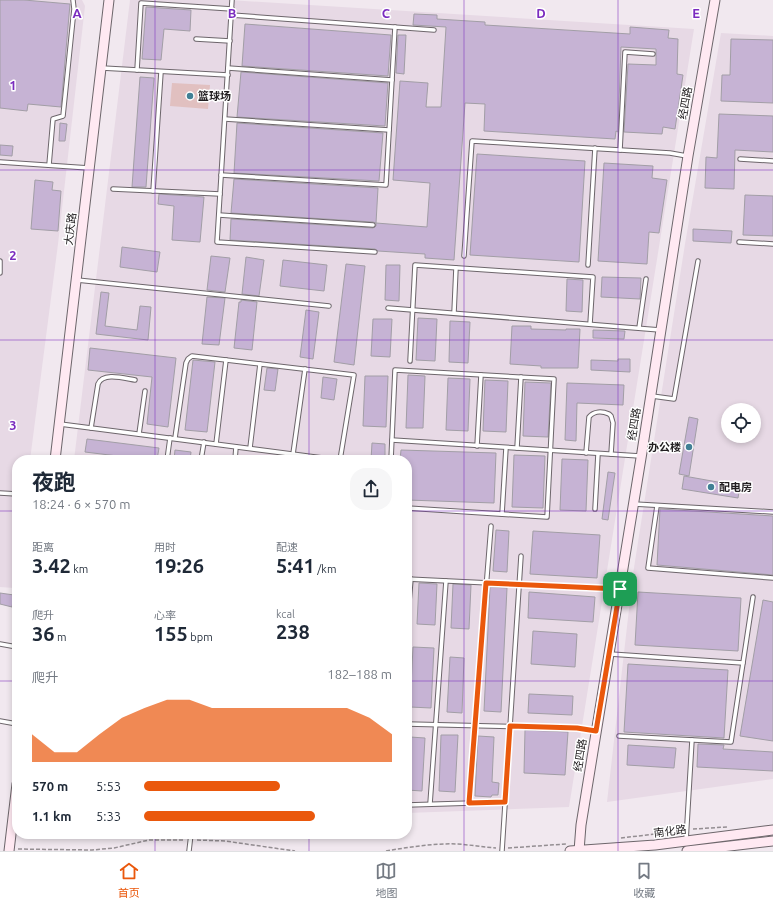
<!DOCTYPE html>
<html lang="zh">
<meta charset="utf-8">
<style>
body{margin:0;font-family:Ubuntu,"Noto Sans SC",sans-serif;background:#f6f6f7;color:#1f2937;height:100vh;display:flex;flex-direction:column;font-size:15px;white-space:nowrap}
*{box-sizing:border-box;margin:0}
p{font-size:13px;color:#747a83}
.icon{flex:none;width:22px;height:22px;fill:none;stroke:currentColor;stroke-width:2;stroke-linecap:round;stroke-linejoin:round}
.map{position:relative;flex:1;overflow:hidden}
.sheet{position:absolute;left:12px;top:455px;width:400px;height:384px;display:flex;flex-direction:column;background:#fff;border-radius:16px;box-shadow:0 2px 6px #0003}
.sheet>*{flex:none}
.buttons{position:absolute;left:721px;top:403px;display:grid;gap:8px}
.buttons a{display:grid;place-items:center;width:40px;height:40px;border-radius:50%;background:#fff;box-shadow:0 2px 6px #0003;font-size:20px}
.pin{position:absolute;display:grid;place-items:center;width:34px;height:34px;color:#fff;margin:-17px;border-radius:8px;box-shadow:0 2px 6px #0006}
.round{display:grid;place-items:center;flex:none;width:42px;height:42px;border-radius:16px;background:#f6f6f7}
.head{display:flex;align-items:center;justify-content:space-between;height:68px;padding:0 20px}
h1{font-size:22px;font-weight:700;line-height:30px}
.figures{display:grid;grid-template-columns:repeat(3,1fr);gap:6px;height:68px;padding:4px 20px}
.figures div{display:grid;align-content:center}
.figures b{font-size:20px;font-weight:700}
.figures small{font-size:11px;font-weight:400}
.figures p{font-size:11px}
.chart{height:112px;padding:8px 20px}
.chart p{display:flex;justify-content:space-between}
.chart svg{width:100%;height:72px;margin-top:4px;fill:#ea580c;opacity:.7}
ul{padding:0 20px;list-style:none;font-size:13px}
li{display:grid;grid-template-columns:64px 48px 1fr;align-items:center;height:30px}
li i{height:10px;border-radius:5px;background:#ea580c}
.tab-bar{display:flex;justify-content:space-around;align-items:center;height:56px;border-top:1px solid #e0e1e3;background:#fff;font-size:11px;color:#747a83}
.tab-bar a{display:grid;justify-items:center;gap:2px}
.tab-bar .on{color:#ea580c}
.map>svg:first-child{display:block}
</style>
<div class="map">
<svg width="773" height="851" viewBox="0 0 773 851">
<rect width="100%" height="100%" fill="#f1e8ef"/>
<g fill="#e7d9e5" fill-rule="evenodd">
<path d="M0,0H82L85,6L58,244L30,460H17V562L14,588L0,587Z"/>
<path d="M130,0H229L694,29L569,807L407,813V460H74Z"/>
<path d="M721,33L773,36V779L607,802L633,574L685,244ZM728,410H754V436H728Z"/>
</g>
<path fill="#e1c0c0" d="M172,83L210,85L208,109L170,106Z"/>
<g fill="#c6b3d4" stroke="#a29ea6">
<path d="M0,0H24L70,4L61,107L28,104L27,111L0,108Z"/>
<path d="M146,7L191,10L190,31L164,29L161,60L142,59Z"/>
<path d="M414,14L437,15V19L485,22V25L630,34V27L669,30L668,38L678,39L677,74L683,75L675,129L663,127L662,134L624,132L628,64L656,65V49L621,47L618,132L616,131L615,139L484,131L485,104L465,103L454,260L425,258V254L378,251L375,249L230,240L231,219L373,228L376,226V223L373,222L231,213L234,179L378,188L376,223L427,227L430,183L393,180L400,81L428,83L426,107H441L446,27L413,25Z"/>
<path d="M245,24L391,35L388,76L242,66Z"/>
<path d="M398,35H406L404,74L396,73Z"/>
<path d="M731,39L773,40V103L721,101L722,75H730Z"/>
<path d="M241,72L388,83L385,126L237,117Z"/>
<path d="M140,77L154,78L146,187H132Z"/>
<path d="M719,114L773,116V152L735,150L734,189L705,188L706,157L717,158Z"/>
<path d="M60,123L67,124L65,141H59Z"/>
<path d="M237,123L383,133L379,181L234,173Z"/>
<path d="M0,145L13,146L12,156L0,155Z"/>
<path d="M477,154L585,161L579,262L470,255Z"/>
<path d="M604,163L653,166L652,178L667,180L659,233L649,232L647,264L598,261Z"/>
<path d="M35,180L53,182L52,190L61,191L58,231L31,229Z"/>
<path d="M159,194L204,197L200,242L172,240L174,206L158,204Z"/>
<path d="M745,195L773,196V236L743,235Z"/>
<path d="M693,229L732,231L731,243L693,241Z"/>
<path d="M122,247L160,252L157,272L120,267Z"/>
<path d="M211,256L230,258L225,292L207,290Z"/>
<path d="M246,257L264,260L259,296L242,294Z"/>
<path d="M283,260L327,265L324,291L280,286Z"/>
<path d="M346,264L365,266L354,365L334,362Z"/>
<path d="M386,265H400L399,301L385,300Z"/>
<path d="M602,277L641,278L640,299L601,297Z"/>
<path d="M567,279L583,280L582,312L566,311Z"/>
<path d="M101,292L109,293L105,326L137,330L140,306L151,307L148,340L96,334Z"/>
<path d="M207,297L225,298L219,345L202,344Z"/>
<path d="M241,300L257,302L252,350L234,348L239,302H241Z"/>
<path d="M306,310L319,312L313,359L300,357Z"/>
<path d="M418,318L437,319L435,361L416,360Z"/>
<path d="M373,319H392L390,357L371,356Z"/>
<path d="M450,321L470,322L468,363L449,362Z"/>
<path d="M512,326H531V329L566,330V329H580L578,368H541V366L510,364Z"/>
<path d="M593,330L625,331L624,339L593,338Z"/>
<path d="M90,348L176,358L168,427L147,424L152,377L88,370Z"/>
<path d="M618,359H630V372L591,370V360L618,361Z"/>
<path d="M193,360L215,362L207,432L185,430Z"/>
<path d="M267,368L278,369L275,391L264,390Z"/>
<path d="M408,375L425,376L423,428H406Z"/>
<path d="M365,376H388L386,427L363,426Z"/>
<path d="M323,377L337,379L334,400L321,398Z"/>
<path d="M448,378L470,379L468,431L446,430Z"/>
<path d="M485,380L508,381L506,432L483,431Z"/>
<path d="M525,382L551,383L548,437L523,436Z"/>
<path d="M567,383L624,385L623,405L577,403L576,441L565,440Z"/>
<path d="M689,417L698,419L689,476L679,474Z"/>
<path d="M87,439L159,448L157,460H142V459L85,452Z"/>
<path d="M372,443L385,444V460H371Z"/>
<path d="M175,450L191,452L190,460H174Z"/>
<path d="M401,450L496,453L494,503L407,500V460H400Z"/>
<path d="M514,455L545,456L543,508L512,507Z"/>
<path d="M562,459L588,460L586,511L560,510Z"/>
<path d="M608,472L615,473L608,520L602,519Z"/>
<path d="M684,476L740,486L738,498L682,489Z"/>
<path d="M660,509L773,516V575L657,565Z"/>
<path d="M496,530L509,531L507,572L493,571Z"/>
<path d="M533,531L600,535L597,578L530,574Z"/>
<path d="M419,583L437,584L435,625L417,624Z"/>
<path d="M453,584L471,585L469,629L451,628Z"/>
<path d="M490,587L507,588L501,712L484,711Z"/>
<path d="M529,592L595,597L593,622L528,618Z"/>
<path d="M638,592L741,598L738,651L635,645Z"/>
<path d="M0,593L14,595L12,607L0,604Z"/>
<path d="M763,600L773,602V741L740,736Z"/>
<path d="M533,631L577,634L575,667L531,664Z"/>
<path d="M413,647L434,648L431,708L410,707Z"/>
<path d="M450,657L464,658L462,713L447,712Z"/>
<path d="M628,664L728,670L724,738L624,732Z"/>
<path d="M529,694L573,696L572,715L528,713Z"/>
<path d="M525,730L568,732L565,775L524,773Z"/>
<path d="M441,735H458L455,792L439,791Z"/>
<path d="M478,736L494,737L492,782L499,783L498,795H492L491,797L475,796Z"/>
<path d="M410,737L425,738L422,791L407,790Z"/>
<path d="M698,744L724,745L723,749L773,752V771L697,767Z"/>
<path d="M628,745L676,748L674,768L627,765Z"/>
</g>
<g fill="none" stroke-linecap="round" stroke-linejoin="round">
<g stroke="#6d666b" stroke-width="5.5">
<g id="lane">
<path d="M232,0L217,242L375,252"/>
<path d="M231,15L434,30"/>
<path d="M196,39L230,41"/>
<path d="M102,68L228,75"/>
<path d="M228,68L392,80"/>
<path d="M137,70L141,3L232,9"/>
<path d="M225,119L389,130"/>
<path d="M620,150L625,52L653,54"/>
<path d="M740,159L773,161"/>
<path d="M0,162L89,168"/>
<path d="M49,165L53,119L63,116L74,9L73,0"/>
<path d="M221,175L386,185L395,27"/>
<path d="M113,189L220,194"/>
<path d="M153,191L161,72"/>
<path d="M219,215L373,225"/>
<path d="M739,242L773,244"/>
<path d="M464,256L472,141L670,153L687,156"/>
<path d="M0,261V273"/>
<path d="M588,265L595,148"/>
<path d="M77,280L329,306"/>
<path d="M388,308L660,330"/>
<path d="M454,313L456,268"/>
<path d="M639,328L646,279"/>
<path d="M410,361L415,265L593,277L590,324"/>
<path d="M652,396L674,399L698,261"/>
<path d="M60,424L338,460"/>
<path d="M91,428L98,384C103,372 123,378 135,380"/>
<path d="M139,434L145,391"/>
<path d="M175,438L186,363L188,359L192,356L354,375L340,460"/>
<path d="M392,440L640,456"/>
<path d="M216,444L226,360"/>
<path d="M477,446L481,375"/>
<path d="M250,448L260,364"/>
<path d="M517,448L521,377"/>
<path d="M586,453L589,417C594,411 602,411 609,414L611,416L613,423L611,454"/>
<path d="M293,454L305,369"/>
<path d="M167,460L170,438"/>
<path d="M201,460L204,442"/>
<path d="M235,460L236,447"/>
<path d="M391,460L395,370L554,379L547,517L407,508"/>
<path d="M0,493L17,494"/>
<path d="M634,504L773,512"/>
<path d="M657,506L648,568L773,578"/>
<path d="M595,509L598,454"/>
<path d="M502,514L506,448"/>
<path d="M407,579L618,589"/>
<path d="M407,625L411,579"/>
<path d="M0,644L17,647"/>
<path d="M610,654L743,663"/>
<path d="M0,721L17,724"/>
<path d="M407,724L577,728L596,731"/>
<path d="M619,736L731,742L753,597"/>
<path d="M469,803L491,526"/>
<path d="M430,804L446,581"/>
<path d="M407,805L505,802"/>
<path d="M686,841L692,740"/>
<path d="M189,851L191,834"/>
<path d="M502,851L521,556"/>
</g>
</g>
<g stroke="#6d666b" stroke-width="11">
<g id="secondary">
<path d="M55,460L109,0"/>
<path d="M9,851L17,784"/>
<path d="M570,851L655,845L773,830"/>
<path d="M579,851L581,825L642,452L688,156L715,0"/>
<path d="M687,851L773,841"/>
</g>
</g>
<g stroke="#948e92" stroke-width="1.5" stroke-dasharray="4 2" stroke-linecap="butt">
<path d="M693,829L727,827"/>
<path d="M621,838L681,831"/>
<path d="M197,840L225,841L295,851"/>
<path d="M508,848L566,844"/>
<path d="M18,849L92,850L114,848L149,840H185"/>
<path d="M386,851C410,847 434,843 458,844C471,845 483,847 496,848"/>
</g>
<use href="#lane" stroke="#fff" stroke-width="3.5"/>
<use href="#secondary" stroke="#ffe9f2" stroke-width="9"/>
</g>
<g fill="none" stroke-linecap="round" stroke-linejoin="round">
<g stroke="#fff" stroke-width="8">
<path id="route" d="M486,583L620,589L596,731L577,728L510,726L505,802L469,803Z"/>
</g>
<use href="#route" stroke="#ea580c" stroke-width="5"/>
</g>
<path fill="none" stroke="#7b2cbf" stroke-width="1" stroke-opacity="0.55" d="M155,0V460M309,0V460M464,0V851M618,0V851M0,170H773M0,340H773M0,511H17M407,511H773M0,681H17M407,681H773M155,834V851M309,834V851"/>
<g fill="#418095" stroke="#fff" stroke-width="1.5">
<circle cx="190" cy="96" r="4"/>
<circle cx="689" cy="447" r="4"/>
<circle cx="711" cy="487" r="4"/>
</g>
<g text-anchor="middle" stroke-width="3" stroke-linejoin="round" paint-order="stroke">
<g font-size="11" font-weight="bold" fill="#211e20" stroke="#fff" text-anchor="start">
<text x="198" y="100">篮球场</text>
<text x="681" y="451" text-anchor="end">办公楼</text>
<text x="719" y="491">配电房</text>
</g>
<g font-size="11" fill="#211e20" stroke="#fff">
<text transform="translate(685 103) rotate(-80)" y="4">经四路</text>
<text transform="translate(70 229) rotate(-83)" y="4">大庆路</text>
<text transform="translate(634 424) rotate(-81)" y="4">经四路</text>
<text transform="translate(580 755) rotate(-81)" y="4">经四路</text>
<text transform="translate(670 831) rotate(-7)" y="4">南化路</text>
</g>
</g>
<g font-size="13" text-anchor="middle" font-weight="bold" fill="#7b2cbf" stroke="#fff" stroke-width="3" stroke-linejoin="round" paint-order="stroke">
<text x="77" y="18">A</text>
<text x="232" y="18">B</text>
<text x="386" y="18">C</text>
<text x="541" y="18">D</text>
<text x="696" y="18">E</text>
<text x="13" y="90">1</text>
<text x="13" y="260">2</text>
<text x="13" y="430">3</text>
</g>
</svg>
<div class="buttons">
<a><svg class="icon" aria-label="locate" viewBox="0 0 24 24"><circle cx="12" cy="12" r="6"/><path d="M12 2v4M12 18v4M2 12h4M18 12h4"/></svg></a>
</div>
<div class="pin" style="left:620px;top:589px;background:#1e9e55"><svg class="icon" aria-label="arrive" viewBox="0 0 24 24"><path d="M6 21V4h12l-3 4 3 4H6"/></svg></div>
<section class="sheet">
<div class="head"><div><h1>夜跑</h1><p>18:24 · 6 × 570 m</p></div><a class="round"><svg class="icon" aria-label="share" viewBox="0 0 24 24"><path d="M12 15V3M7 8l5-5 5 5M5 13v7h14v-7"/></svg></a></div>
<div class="figures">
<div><p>距离</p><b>3.42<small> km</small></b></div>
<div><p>用时</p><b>19:26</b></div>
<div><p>配速</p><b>5:41<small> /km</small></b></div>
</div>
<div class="figures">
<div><p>爬升</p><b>36<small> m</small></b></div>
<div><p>心率</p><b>155<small> bpm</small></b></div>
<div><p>kcal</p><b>238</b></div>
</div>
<div class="chart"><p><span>爬升</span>182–188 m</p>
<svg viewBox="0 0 160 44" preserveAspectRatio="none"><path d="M0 44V27L10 38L20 38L30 27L40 17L50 11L60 6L70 6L80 11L90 11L100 11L110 11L120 11L130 11L140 11L150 17L160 27V44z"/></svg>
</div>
<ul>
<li><b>570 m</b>5:53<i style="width:55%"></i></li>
<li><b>1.1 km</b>5:33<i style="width:69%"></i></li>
</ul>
</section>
</div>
<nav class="tab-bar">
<a class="on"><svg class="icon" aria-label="home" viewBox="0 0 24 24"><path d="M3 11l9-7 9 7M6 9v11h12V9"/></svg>首页</a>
<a><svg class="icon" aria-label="map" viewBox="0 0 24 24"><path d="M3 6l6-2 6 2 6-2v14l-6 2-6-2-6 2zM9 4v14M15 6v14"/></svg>地图</a>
<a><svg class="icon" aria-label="saved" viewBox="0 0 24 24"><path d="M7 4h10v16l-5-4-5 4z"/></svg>收藏</a>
</nav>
